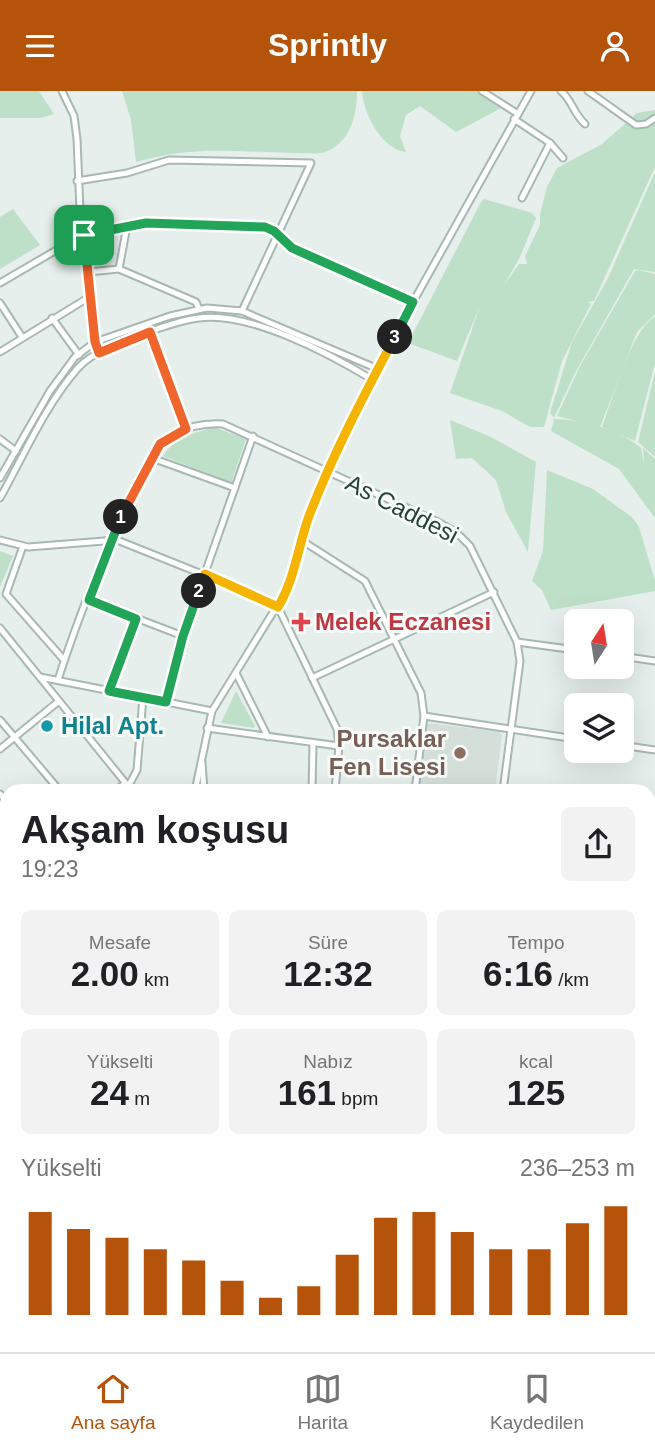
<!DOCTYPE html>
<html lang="tr">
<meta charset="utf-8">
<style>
body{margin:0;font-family:Helvetica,sans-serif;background:#f2f2f2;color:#202124;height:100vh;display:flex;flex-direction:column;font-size:26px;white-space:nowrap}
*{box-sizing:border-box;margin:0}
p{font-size:23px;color:#757577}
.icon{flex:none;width:38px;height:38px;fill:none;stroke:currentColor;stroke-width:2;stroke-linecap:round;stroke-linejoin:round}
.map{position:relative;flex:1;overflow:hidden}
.drawer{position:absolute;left:0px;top:693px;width:656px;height:569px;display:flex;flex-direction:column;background:#fff;border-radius:21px 21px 0 0;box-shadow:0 7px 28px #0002}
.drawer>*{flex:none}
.needle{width:46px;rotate:12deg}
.controls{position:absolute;left:564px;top:518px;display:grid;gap:14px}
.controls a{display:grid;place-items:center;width:70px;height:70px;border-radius:10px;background:#fff;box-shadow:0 7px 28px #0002;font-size:35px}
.pin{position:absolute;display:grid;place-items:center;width:60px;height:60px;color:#fff;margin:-30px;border-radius:14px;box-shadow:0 4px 10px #0006}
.km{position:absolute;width:35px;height:35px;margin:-18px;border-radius:50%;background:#222;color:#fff;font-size:19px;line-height:35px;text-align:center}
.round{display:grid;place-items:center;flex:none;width:74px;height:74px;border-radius:10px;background:#f2f2f2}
.head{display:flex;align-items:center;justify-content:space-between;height:119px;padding:0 21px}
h1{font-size:38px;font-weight:600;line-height:52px}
.stats{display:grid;grid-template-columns:repeat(3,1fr);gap:10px;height:119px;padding:7px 21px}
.stats div{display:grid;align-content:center;border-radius:10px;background:#f2f2f2;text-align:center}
.stats b{font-size:35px;font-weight:600}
.stats small{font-size:19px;font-weight:400}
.stats p{font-size:19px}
.chart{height:196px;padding:14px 21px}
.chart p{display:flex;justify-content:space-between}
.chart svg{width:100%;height:126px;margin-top:7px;stroke:#b45309;stroke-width:6}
header{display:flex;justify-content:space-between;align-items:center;height:91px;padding:0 21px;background:#b45309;color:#fff;font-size:32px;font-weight:600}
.dock{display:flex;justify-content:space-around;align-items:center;height:98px;border-top:2px solid #e0e0e0;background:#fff;font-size:19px;color:#757577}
.dock a{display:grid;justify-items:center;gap:4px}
.dock .on{color:#b45309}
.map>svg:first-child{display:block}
</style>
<header><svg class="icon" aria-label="menu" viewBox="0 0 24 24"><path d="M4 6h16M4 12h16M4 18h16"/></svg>Sprintly<svg class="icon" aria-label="person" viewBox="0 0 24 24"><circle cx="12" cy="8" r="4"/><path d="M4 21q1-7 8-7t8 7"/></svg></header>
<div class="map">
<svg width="655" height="1261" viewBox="0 0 655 1261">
<rect width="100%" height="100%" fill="#e6efeb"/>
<g fill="#d4dfda">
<path d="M429,632L499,641L502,644L495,700H415L426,635Z"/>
<path d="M655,1181V1261H514L510,1255H649V1182Z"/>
</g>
<g fill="#bfe0c8">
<path d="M0,0H39L54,23L41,27H0Z"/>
<path d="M122,0H357C357,25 350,53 323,62C255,64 204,51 136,71L131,29Z"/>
<path d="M362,0H489L507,14L456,41L420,15L406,24L400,45L406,61C382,59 363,22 362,0Z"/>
<path d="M655,19V76L594,210L588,211L591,213L562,270L544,336H530L502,320L450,302L480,215L457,270L408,252L481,111L484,108L532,122L536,127L520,166L504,194L519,173H527L525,165L540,134V123L547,96L557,77L602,53L637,22Z"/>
<path d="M655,81V181L634,178L575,282L554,327L550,322L572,251L608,187Z"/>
<path d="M13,118L40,154L0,178V126Z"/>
<path d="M639,179L655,183V223L637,241L600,336L557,325L579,277L635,180Z"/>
<path d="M655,225V272L635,350L602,336C613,308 630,241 655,225Z"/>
<path d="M655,281V366L638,351Z"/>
<path d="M554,328C581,328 621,339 641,357L644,374L643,357L655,368V427L619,378L551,340Z"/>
<path d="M450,329L489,345L536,371L528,461L506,421L496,389L472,367L456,368Z"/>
<path d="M214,336L246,348L231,392L163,365C174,347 194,342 214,336Z"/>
<path d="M547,379L593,398L633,427L639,436L655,490V500L551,519L542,499L532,490L543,460Z"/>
<path d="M0,460L13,465L0,496Z"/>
<path d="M236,600L255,635L254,637L221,632Z"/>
<path d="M7,795V832L0,824V802Z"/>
<path d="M43,1255H100L89,1261H33Z"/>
</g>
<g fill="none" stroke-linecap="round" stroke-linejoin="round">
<path stroke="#8ec9d4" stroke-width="2" d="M81,1261L92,1255"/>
<g stroke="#a8b8b2" stroke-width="9">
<g id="minor">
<path d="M62,0L74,25L77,48L80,120L95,251L99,262"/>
<path d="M482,0L518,23"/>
<path d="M561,0C572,9 573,22 585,33"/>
<path d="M588,0L636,34L646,33L655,27"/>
<path d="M514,28L550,52L563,67"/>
<path d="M77,90L127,82L169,69L311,72L242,220"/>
<path d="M522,107L550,52"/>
<path d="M119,178L196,211L199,218"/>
<path d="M88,181L119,178L127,135"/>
<path d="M0,192L77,147L136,133L265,136L274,140L292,157L413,211"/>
<path d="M0,212L22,246"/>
<path d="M52,227L79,264"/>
<path d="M150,241L186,338"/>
<path d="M0,261L91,205"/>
<path d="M0,348L16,360"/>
<path d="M152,367L235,397"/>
<path d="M0,387L50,300L75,266L95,251L170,225L207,217L242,220L378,278"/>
<path d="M0,407C24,364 45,315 77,278C93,260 120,251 142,243C161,237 180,229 199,227C250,220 330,263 373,289"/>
<path d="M0,449L28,456L117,449L267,509L278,516L337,638L339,655L335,700"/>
<path d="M301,449L365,490L421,602L424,625L415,700"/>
<path d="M23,455L6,503L64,569"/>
<path d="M89,509L183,545"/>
<path d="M0,537L132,700"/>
<path d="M517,551L576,559"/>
<path d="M621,565L655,570"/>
<path d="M236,582L268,646"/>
<path d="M40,586L212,620"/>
<path d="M312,587L494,501"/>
<path d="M58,589C72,545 135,370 167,347C182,336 204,332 223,333L436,430L456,441L470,455L517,551L520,570L503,700"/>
<path d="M109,600L136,528"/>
<path d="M166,611L183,545L253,345"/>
<path d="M424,625L576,648"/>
<path d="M0,629L60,700"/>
<path d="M207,637L339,655"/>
<path d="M621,654L655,659"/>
<path d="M0,658L59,610"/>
<path d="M202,671L204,700"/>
<path d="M128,696L137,679L143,606"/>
<path d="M116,700L125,692"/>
<path d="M195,700L212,620L285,502L309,426L337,360L413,211L531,0"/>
<path d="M312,700L313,652"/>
<path d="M0,703L7,711"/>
<path d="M0,729L7,723"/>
<path d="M649,744L655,745"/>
<path d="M0,851L7,857"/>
<path d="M649,863L655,856"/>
<path d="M649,869L655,866"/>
<path d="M0,882L7,880"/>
<path d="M0,883L7,909"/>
<path d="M649,910L655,904"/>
<path d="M0,955H7"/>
<path d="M649,989L655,996"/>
<path d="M0,999L7,961"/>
<path d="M649,1007L655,1002"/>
<path d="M0,1029L7,1005"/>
<path d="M0,1032L7,1035"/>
<path d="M649,1071L655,1069"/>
<path d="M0,1184L7,1186"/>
<path d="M503,1255L507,1261"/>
<path d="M4,1261L7,1250"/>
<path d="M20,1261L31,1255"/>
<path d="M381,1261V1255"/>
<path d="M423,1261V1255"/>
<path d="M479,1261L482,1255"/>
</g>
</g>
<g stroke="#c2cac8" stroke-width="11">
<g id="highway">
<path d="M649,1153L655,1152"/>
<path d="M649,1170L655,1169"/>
<path d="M120,1261L133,1255"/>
<path d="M160,1261L177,1255"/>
</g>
</g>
<use href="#minor" stroke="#fff" stroke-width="5"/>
<use href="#highway" stroke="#2f6f62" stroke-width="8"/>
</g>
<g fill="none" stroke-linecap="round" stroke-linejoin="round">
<g stroke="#fff" stroke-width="14">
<path id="split-1" d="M84,144L95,251L99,262L150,241L186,338L160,353L121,426"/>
</g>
<g stroke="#fff" stroke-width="14">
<path id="split-2" d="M121,426L89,509L136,528L109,600L166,611L183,545L199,500"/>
</g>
<g stroke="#fff" stroke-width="14">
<path id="split-3" d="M199,500L205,483L278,516C295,488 298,455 309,425C333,363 364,304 395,246"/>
</g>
<g stroke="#fff" stroke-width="14">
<path id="split-4" d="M84,144L146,132L265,136L274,140L292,157L413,211L395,246"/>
</g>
<use href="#split-1" stroke="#f0652b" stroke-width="9"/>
<use href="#split-2" stroke="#22a559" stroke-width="9"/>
<use href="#split-3" stroke="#f5b400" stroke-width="9"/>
<use href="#split-4" stroke="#22a559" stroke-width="9"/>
</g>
<path fill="#e0444e" stroke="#f7fbf9" stroke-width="2.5" d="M297.5 520.5h7v7h7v7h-7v7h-7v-7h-7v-7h7z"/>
<circle fill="#0f9aa8" stroke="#f7fbf9" stroke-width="2.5" cx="47" cy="635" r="7"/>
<circle fill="#8d6e63" stroke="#f7fbf9" stroke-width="2.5" cx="460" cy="662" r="7"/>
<g text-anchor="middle" stroke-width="6" stroke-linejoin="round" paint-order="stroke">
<g font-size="24" fill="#24423a" stroke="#f7fbf9">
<text transform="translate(402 418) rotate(27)" y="8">As Caddesi</text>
</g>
<g font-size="24" font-weight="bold" fill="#be3a42" stroke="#f7fbf9" text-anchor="start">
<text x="315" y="539">Melek Eczanesi</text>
</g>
<g font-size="24" font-weight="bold" fill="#0d838f" stroke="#f7fbf9" text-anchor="start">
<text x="61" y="643">Hilal Apt.</text>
</g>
<g font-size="24" font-weight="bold" fill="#785e54" stroke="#f7fbf9" text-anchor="end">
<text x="446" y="656">Pursaklar<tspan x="446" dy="28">Fen Lisesi</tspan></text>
</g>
</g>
</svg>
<div class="controls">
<a><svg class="needle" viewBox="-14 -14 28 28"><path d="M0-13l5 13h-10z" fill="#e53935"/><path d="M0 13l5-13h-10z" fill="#757577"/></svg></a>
<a><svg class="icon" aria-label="layers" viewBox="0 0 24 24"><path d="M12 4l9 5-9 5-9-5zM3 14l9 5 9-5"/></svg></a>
</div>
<div class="pin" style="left:84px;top:144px;background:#1e9e55"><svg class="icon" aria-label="arrive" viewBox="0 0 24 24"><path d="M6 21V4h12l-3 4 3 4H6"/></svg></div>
<b class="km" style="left:121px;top:426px">1</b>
<b class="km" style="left:199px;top:500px">2</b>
<b class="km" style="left:395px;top:246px">3</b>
<section class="drawer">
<div class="head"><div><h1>Akşam koşusu</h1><p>19:23</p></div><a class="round"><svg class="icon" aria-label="share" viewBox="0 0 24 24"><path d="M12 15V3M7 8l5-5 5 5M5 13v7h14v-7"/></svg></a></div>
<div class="stats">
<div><p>Mesafe</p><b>2.00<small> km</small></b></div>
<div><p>Süre</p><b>12:32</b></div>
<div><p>Tempo</p><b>6:16<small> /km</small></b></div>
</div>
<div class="stats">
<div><p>Yükselti</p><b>24<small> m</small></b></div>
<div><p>Nabız</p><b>161<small> bpm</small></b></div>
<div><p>kcal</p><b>125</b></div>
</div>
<div class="chart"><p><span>Yükselti</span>236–253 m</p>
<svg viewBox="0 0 160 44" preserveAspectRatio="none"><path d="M5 44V8M15 44V14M25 44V17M35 44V21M45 44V25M55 44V32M65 44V38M75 44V34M85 44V23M95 44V10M105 44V8M115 44V15M125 44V21M135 44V21M145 44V12M155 44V6"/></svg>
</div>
</section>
</div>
<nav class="dock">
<a class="on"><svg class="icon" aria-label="home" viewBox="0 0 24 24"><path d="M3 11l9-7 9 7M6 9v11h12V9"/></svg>Ana sayfa</a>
<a><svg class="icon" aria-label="map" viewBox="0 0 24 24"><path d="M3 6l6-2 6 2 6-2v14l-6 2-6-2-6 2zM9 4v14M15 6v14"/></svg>Harita</a>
<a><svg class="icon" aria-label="saved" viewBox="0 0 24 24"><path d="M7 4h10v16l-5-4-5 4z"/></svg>Kaydedilen</a>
</nav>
